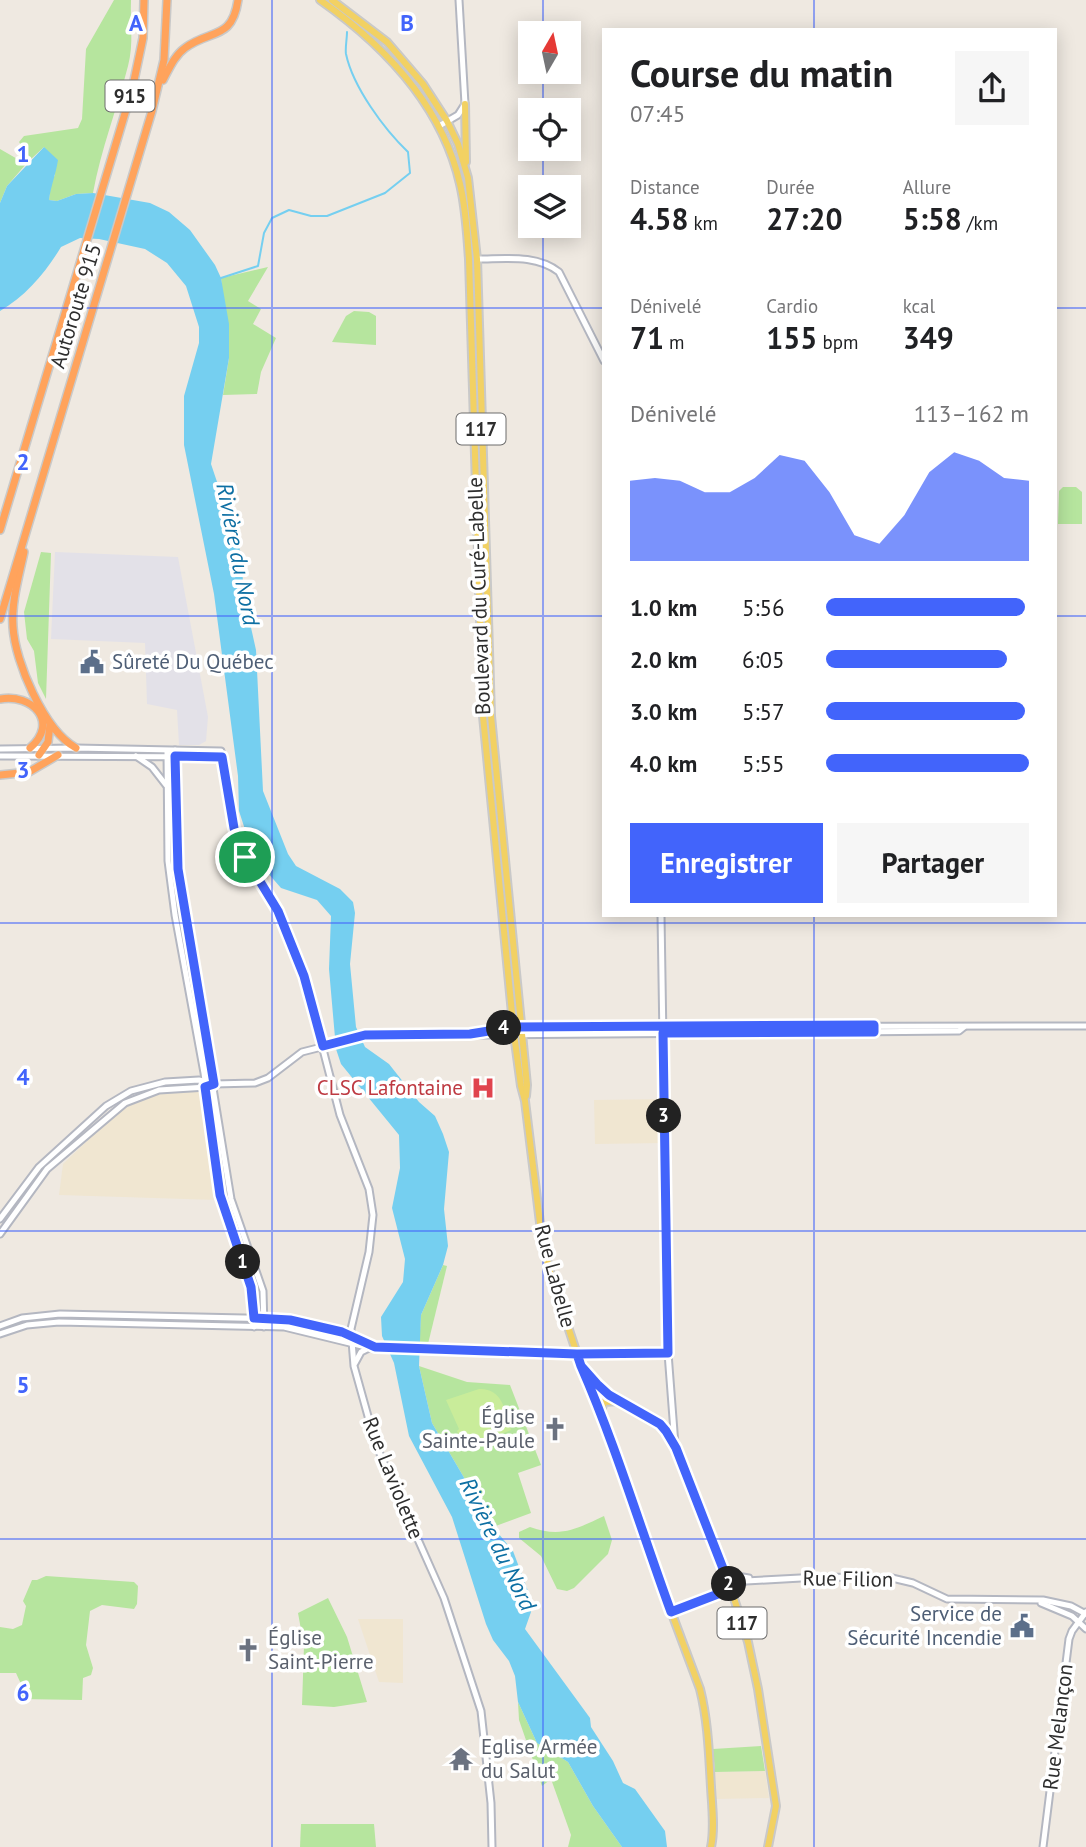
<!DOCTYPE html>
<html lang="fr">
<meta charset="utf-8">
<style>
body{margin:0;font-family:"PT Sans",sans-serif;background:#f6f6f6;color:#202124;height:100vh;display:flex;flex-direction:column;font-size:26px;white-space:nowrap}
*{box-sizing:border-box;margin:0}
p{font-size:23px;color:#757577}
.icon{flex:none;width:38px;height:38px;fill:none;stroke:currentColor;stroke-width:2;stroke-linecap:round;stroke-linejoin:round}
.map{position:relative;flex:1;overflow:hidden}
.details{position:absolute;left:602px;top:28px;width:455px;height:889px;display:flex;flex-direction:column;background:#fff;border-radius:0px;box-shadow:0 4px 18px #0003}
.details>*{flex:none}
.needle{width:46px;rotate:9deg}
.fabs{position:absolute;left:518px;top:21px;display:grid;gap:14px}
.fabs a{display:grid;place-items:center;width:63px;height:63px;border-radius:0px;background:#fff;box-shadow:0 4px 18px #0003;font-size:35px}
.pin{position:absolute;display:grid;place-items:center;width:60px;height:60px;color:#fff;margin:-30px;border:4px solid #fff;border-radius:50%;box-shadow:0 2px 7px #0007}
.km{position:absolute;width:35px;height:35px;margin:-18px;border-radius:50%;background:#222;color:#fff;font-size:19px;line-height:35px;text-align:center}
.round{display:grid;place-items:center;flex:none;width:74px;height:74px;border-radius:0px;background:#f6f6f6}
.head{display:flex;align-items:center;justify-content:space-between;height:119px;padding:0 28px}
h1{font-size:38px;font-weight:700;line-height:52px}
.metrics{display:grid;grid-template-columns:repeat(3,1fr);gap:10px;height:119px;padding:7px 28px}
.metrics div{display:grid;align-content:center}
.metrics b{font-size:30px;font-weight:700}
.metrics small{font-size:19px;font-weight:400}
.metrics p{font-size:19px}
.chart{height:196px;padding:14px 28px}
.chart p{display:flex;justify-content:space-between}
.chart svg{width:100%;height:126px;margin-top:7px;fill:#4264fb;opacity:.7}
.button{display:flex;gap:14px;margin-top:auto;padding:14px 28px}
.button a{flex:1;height:80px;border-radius:0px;background:#4264fb;color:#fff;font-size:28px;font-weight:700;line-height:80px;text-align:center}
.button a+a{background:#f6f6f6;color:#202124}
ul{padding:0 28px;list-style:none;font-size:23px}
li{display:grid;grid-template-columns:112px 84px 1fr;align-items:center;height:52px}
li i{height:18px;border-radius:9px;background:#4264fb}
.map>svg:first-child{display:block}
</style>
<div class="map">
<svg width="1086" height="1847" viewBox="0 0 1086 1847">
<rect width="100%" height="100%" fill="#efe9e1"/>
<path fill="#e3e1e8" d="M55,552L178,557L208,717L206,741L199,745H179L177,710L147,704L145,643L51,639Z"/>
<g fill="#f0e6d1">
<path d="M200,1090L217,1200L59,1195L63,1164L130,1100L153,1093Z"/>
<path d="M664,1099L665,1143L595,1144L594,1100Z"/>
<path d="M358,1619H403V1683L379,1682Z"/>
<path d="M765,1771L769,1798L716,1799L715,1772Z"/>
</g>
<g fill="#b6e59e">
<path d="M114,0H131C130,22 134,44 128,66C117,109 101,149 93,193L76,194L57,201L49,200L51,182L55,175L44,147L31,159L19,142L24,136L78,128L82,119L86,49Z"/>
<path d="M0,149L26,164L7,186L0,203Z"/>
<path d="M268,267L248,301L261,309L253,324L276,338L261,372L257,394L223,395L229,358L221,278Z"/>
<path d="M354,311L369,312L376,316V345L332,342L346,316Z"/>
<path d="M1063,487H1076L1082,492V524H1058L1059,491Z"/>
<path d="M41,552L51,553L46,699L38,683L34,651L27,639L24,612Z"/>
<path d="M443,1265L447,1266L427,1348H419L421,1315Z"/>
<path d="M419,1366L467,1382L510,1385L541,1465L518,1473L531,1513L493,1527L432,1423Z"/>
<path d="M604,1516L612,1540L608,1554L574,1588L567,1591L557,1589L541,1556L519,1538V1532L530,1527C561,1538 576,1529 604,1516Z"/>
<path d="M46,1576L134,1582L138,1586L137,1604L134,1609L102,1605L90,1611L86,1645L93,1668L91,1675L83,1678L82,1700L20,1699L21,1684L16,1673H0V1627L13,1629L22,1625L26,1606L23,1601L32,1580H37Z"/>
<path d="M328,1598L347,1637L367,1702L334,1707L302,1705L304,1646L298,1613Z"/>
<path d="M518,1702L537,1743L568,1762L593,1806L622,1847H568L571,1835L551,1779L542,1786L519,1720Z"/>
<path d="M761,1746L765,1771L715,1772L713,1749Z"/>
<path d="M301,1824H374L376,1847H300Z"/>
</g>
<path fill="#c9ec9a" d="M479,1389C503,1388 505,1411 511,1430L471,1446L462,1442L457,1431L459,1429L446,1400Z"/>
<path fill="#75cff0" d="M44,147L58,160C56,174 51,185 49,200L57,201L76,194L93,193L150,203L169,212L190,230L215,265L221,278L229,324V358L211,464L241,553L244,596L256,650L263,791L288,854L296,866L340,889L353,902L355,913L350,964L356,1027L365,1047L389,1064L419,1102L435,1116L443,1134L449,1152L444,1209L448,1246L443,1265L421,1315L419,1366L432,1423L493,1527L513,1551L528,1591L531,1612L525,1629L590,1718L591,1727L613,1761L623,1783L635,1789L665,1831L667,1847H622L593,1806L568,1762L537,1743L518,1702L515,1676L509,1661L493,1640L486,1624L452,1517L409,1436L394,1363L382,1336L381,1317L403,1282L405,1259L392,1208L400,1168L399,1135L341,1064L336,1049L329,969L331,916L317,900L281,888L267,872L250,845L239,811L238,776L214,594L184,445V396L199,343V327L186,286L167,263L145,249L99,239L80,238L61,247C46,272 26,296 0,311V203L7,186Z"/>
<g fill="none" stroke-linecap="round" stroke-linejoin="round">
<path stroke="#75cff0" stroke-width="2" d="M221,278L258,266L264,233L272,218L289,210L311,216H327L385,193L410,173L408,152C384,129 353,87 346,54C345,48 347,39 347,32"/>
<g stroke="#b4b7c1" stroke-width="9">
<g id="secondary">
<path d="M439,126L458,115L465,104L459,0"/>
<path d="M477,259C505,259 536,254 559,272L604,361"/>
<path d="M0,749L76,748L221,751L238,839L250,865L275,903L304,976L340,1115L369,1189L373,1215L369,1252L351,1329L354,1366L376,1445L444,1598L481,1711L491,1803L492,1847"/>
<path d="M175,750L177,853L180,885L231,1199L263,1291L264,1327"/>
<path d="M167,751L168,861L175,915L204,1073L220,1195L252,1287L254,1327"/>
<path d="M0,756L222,757"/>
<path d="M136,756L152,767L166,785"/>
<path d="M661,915L668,1353L675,1445"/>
<path d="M485,1032L521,1027L1086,1026"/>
<path d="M0,1219L39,1167L106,1106L131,1091L165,1082L199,1080L214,1084L255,1083L268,1078L302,1052L365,1036L959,1031L964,1027"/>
<path d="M0,1234L47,1169L125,1103L159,1090L207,1087"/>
<path d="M0,1326L22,1318L60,1314L284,1319L342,1332L369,1344"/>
<path d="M0,1334L27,1325L59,1322L284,1327L362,1346L577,1354L668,1353"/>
<path d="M355,1363L361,1352L369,1348"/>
<path d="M725,1574L749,1578"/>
<path d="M1041,1603L1072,1616L1086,1629"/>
<path d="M671,1612L746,1581L819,1577L892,1578L913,1583L947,1599L1043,1600L1071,1606L1086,1614"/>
<path d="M1043,1847L1069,1639L1072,1631L1086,1612"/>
</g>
</g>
<g stroke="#c9c9c9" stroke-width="10">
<g id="primary">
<path d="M320,0C384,45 442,105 460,184C466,209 467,234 469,259L483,716L514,1034L521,1086L525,1101L541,1231L549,1269L577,1354L612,1441L653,1563L700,1689C708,1721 709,1754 711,1787C712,1806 715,1828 711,1847"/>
<path d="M332,0L387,42L423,84L447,121L458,144L468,178L477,259L491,716L527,1085L526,1096"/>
<path d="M465,104L466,162"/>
<path d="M585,1370L609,1395L660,1424L666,1431L676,1448L731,1589L748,1642L758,1689L776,1806L768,1847"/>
<path d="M601,1411L604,1402L619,1401"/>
</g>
</g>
<g stroke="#c9c9c9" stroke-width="10">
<g id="highway">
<path d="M163,80C169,69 174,56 185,48C210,29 232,41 238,0"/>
<path d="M0,530L132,90L143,38L144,0"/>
<path d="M24,552C19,576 11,602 13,627C15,662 44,730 76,748"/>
<path d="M0,619L152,111L164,60L167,0"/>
<path d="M0,699C32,693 60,722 30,748"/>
<path d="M39,755L48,742L50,724"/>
<path d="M0,775L29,772L58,755"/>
</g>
</g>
<use href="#secondary" stroke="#fff" stroke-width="5"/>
<use href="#primary" stroke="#f2d163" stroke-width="6"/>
<use href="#highway" stroke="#ffa35c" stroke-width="7"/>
</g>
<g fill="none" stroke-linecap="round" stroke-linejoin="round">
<g stroke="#fff" stroke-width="14">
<path id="route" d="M245,857L234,828L222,757L175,756L178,869L214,1084L205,1087L220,1195L251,1287L254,1318L290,1320L342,1332L375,1347L577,1354L581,1366L597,1384L609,1395L660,1424L666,1431L676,1448L731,1589L671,1612C641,1530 616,1446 581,1366L577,1354L668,1353L663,1033L874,1032V1025L514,1027L470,1034L365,1035L323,1046L304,976L278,911L245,857"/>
</g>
<use href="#route" stroke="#4264fb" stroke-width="9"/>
</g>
<path fill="none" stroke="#4264fb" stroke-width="2" stroke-opacity="0.55" d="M272,0V1847M543,0V33M814,0V30M543,72V110M543,149V187M543,226V1847M0,308H604M1055,308H1086M0,616H604M1055,616H1086M814,915V1847M0,923H1086M0,1231H1086M0,1539H1086"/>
<defs>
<g id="civic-bare" transform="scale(1.89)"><path d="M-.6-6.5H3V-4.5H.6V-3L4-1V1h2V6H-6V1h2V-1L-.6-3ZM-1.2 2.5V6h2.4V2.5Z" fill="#5c6f8a" stroke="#fff" stroke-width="2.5" paint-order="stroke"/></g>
<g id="hospital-bare" transform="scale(1.89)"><path d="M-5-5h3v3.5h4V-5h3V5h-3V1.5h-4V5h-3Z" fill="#e0444e" stroke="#fff" stroke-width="2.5" paint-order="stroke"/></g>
<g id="church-bare" transform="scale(1.89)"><path d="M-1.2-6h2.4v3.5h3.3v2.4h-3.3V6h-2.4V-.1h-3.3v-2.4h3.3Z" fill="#6b7280" stroke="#fff" stroke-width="2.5" paint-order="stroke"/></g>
<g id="temple-bare" transform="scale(1.89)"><path d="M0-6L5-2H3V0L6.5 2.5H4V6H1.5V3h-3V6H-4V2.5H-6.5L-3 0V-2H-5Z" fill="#6b7280" stroke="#fff" stroke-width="2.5" paint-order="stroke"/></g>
</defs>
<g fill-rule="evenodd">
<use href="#civic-bare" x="92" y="662"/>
<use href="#hospital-bare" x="483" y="1088"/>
<use href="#church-bare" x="555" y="1429"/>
<use href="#civic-bare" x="1022" y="1626"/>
<use href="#church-bare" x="248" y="1650"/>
<use href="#temple-bare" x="461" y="1759"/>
</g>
<g text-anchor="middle" stroke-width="7" stroke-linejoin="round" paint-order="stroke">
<g fill="#fff" stroke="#6d6d6d" stroke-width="2">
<rect x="105.5" y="80.5" width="49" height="31" rx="5"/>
<rect x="456.5" y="413.5" width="49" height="31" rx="5"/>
<rect x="717.5" y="1607.5" width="49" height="31" rx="5"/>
</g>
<g font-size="19" font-weight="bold" fill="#2e2e2e">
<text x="130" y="103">915</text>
<text x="481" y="436">117</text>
<text x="742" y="1630">117</text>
</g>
<g font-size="21" fill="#2e2e2e" stroke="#fff">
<text transform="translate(76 306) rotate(-73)" y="7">Autoroute 915</text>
<text transform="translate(479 596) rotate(-92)" y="7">Boulevard du Curé-Labelle</text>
<text transform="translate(555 1276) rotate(75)" y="7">Rue Labelle</text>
<text transform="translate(393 1478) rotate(68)" y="7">Rue Laviolette</text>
<text transform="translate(848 1579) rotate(1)" y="7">Rue Filion</text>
<text transform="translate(1058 1727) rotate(-83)" y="7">Rue Melançon</text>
</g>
<g font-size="21" fill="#4e5e75" stroke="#fff" text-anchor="start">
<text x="112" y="669">Sûreté Du Québec</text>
<text x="1002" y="1621" text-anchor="end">Service de<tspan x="1002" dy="24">Sécurité Incendie</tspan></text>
</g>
<g font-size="21" fill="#be3a42" stroke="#fff" text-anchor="end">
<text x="463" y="1095">CLSC Lafontaine</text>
</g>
<g font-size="21" fill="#5b616d" stroke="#fff" text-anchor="start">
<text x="535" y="1424" text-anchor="end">Église<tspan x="535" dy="24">Sainte-Paule</tspan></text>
<text x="268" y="1645">Église<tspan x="268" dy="24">Saint-Pierre</tspan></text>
<text x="481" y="1754">Eglise Armée<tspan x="481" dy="24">du Salut</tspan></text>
</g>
<g font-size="23" font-style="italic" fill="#0d6fa3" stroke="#fff">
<text transform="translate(238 554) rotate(79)" y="8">Rivière du Nord</text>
<text transform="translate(498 1544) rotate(64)" y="8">Rivière du Nord</text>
</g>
</g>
<g font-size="23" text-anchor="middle" font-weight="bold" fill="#4264fb" stroke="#fff" stroke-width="7" stroke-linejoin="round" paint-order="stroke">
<text x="136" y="31">A</text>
<text x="407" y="31">B</text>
<text x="23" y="162">1</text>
<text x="23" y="470">2</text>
<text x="23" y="778">3</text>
<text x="23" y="1085">4</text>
<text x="23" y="1393">5</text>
<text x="23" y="1701">6</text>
</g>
</svg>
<div class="fabs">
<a><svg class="needle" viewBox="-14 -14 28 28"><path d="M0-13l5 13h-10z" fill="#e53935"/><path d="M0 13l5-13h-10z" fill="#757577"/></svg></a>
<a><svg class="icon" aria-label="locate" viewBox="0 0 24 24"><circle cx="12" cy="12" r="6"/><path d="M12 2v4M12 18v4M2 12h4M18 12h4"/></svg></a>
<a><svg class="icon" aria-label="layers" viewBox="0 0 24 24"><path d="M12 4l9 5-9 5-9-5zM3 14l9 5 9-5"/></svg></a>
</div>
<div class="pin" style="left:245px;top:857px;background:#1e9e55"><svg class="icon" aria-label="arrive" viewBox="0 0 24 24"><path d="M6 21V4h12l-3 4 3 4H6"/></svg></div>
<b class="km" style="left:243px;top:1262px">1</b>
<b class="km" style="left:729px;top:1584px">2</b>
<b class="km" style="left:664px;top:1116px">3</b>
<b class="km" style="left:504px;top:1028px">4</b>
<section class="details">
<div class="head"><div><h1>Course du matin</h1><p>07:45</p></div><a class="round"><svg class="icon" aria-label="share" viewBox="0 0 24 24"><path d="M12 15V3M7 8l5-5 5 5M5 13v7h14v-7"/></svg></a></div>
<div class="metrics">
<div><p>Distance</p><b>4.58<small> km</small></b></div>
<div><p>Durée</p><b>27:20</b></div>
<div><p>Allure</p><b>5:58<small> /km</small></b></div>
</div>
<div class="metrics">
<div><p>Dénivelé</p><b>71<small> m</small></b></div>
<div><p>Cardio</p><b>155<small> bpm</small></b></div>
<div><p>kcal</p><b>349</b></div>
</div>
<div class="chart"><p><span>Dénivelé</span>113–162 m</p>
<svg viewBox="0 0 160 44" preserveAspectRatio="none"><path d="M0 44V16L10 15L20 16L30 20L40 20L50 15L60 7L70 9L80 20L90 35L100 38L110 28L120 13L130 6L140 9L150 15L160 16V44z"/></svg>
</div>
<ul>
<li><b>1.0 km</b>5:56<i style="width:98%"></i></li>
<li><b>2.0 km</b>6:05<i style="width:89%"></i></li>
<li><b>3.0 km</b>5:57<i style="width:98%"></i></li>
<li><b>4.0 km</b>5:55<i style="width:100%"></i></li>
</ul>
<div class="button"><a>Enregistrer</a><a>Partager</a></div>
</section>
</div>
